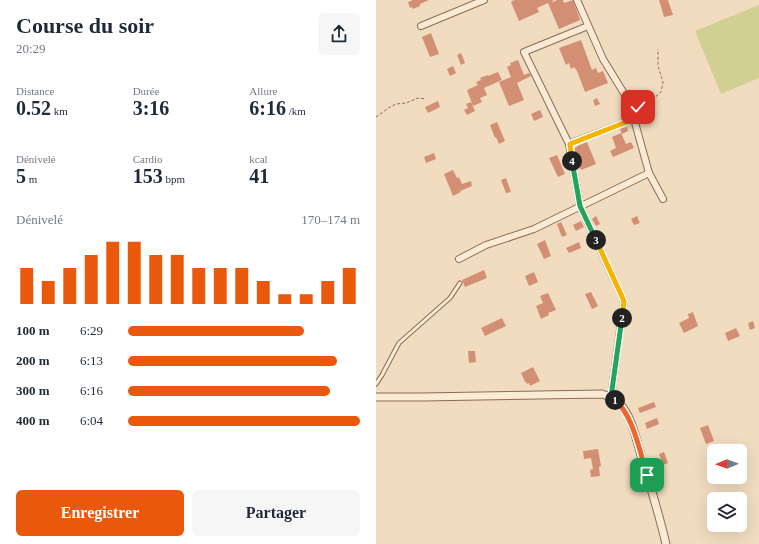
<!DOCTYPE html>
<html lang="fr">
<meta charset="utf-8">
<style>
body{margin:0;font-family:"Times New Roman",serif;background:#f6f6f7;color:#1f2937;height:100vh;display:flex;flex-direction:column;font-size:15px;white-space:nowrap}
*{box-sizing:border-box;margin:0}
p{font-size:13px;color:#747a83}
.icon{flex:none;width:22px;height:22px;fill:none;stroke:currentColor;stroke-width:2;stroke-linecap:round;stroke-linejoin:round}
.map{position:relative;flex:1;overflow:hidden}
.sheet{display:flex;flex-direction:column;background:#fff;width:376px}
.sheet>*{flex:none}
.needle{width:26px;rotate:269deg}
.controls{position:absolute;left:331px;top:444px;display:grid;gap:8px}
.controls a{display:grid;place-items:center;width:40px;height:40px;border-radius:6px;background:#fff;box-shadow:0 4px 16px #0002;font-size:20px}
.pin{position:absolute;display:grid;place-items:center;width:34px;height:34px;color:#fff;margin:-17px;border-radius:8px;box-shadow:0 2px 6px #0006}
.km{position:absolute;width:20px;height:20px;margin:-10px;border-radius:50%;background:#222;color:#fff;font-size:11px;line-height:20px;text-align:center}
.round{display:grid;place-items:center;flex:none;width:42px;height:42px;border-radius:6px;background:#f6f6f7}
.overview{display:flex;align-items:center;justify-content:space-between;height:68px;padding:0 16px}
h1{font-size:22px;font-weight:700;line-height:30px}
.metrics{display:grid;grid-template-columns:repeat(3,1fr);gap:6px;height:68px;padding:4px 16px}
.metrics div{display:grid;align-content:center}
.metrics b{font-size:20px;font-weight:700}
.metrics small{font-size:11px;font-weight:400}
.metrics p{font-size:11px}
.chart{height:112px;padding:8px 16px}
.chart p{display:flex;justify-content:space-between}
.chart svg{width:100%;height:72px;margin-top:4px;stroke:#ea580c;stroke-width:6}
.primary-button{display:flex;gap:8px;margin-top:auto;padding:8px 16px}
.primary-button a{flex:1;height:46px;border-radius:6px;background:#ea580c;color:#fff;font-size:16px;font-weight:700;line-height:46px;text-align:center}
.primary-button a+a{background:#f6f6f7;color:#1f2937}
ul{padding:0 16px;list-style:none;font-size:13px}
li{display:grid;grid-template-columns:64px 48px 1fr;align-items:center;height:30px}
li i{height:10px;border-radius:5px;background:#ea580c}
main{display:flex;flex:1;min-height:0}
.map>svg:first-child{display:block}
</style>
<main>
<section class="sheet">
<div class="overview"><div><h1>Course du soir</h1><p>20:29</p></div><a class="round"><svg class="icon" aria-label="share" viewBox="0 0 24 24"><path d="M12 15V3M7 8l5-5 5 5M5 13v7h14v-7"/></svg></a></div>
<div class="metrics">
<div><p>Distance</p><b>0.52<small> km</small></b></div>
<div><p>Durée</p><b>3:16</b></div>
<div><p>Allure</p><b>6:16<small> /km</small></b></div>
</div>
<div class="metrics">
<div><p>Dénivelé</p><b>5<small> m</small></b></div>
<div><p>Cardio</p><b>153<small> bpm</small></b></div>
<div><p>kcal</p><b>41</b></div>
</div>
<div class="chart"><p><span>Dénivelé</span>170–174 m</p>
<svg viewBox="0 0 160 44" preserveAspectRatio="none"><path d="M5 44V22M15 44V30M25 44V22M35 44V14M45 44V6M55 44V6M65 44V14M75 44V14M85 44V22M95 44V22M105 44V22M115 44V30M125 44V38M135 44V38M145 44V30M155 44V22"/></svg>
</div>
<ul>
<li><b>100 m</b>6:29<i style="width:76%"></i></li>
<li><b>200 m</b>6:13<i style="width:90%"></i></li>
<li><b>300 m</b>6:16<i style="width:87%"></i></li>
<li><b>400 m</b>6:04<i style="width:100%"></i></li>
</ul>
<div class="primary-button"><a>Enregistrer</a><a>Partager</a></div>
</section>
<div class="map">
<svg width="383" height="544" viewBox="0 0 383 544">
<rect width="100%" height="100%" fill="#f1dcc0"/>
<path fill="#d0d093" d="M383,5V78L345,94L319,31Z"/>
<g fill="#d28f73">
<path d="M37,0H53L44,4V6L37,9L36,7L34,8L32,2Z"/>
<path d="M138,0H178L176,1L177,2L181,0H187L188,3L197,0L204,20L183,29L172,3L161,8L163,12L143,21L135,2Z"/>
<path d="M283,0H292L297,15L288,17Z"/>
<path d="M55,33L63,54L54,57L46,37Z"/>
<path d="M205,40L216,70L220,68L222,73L227,71L232,83L209,92L201,71L198,67L195,69L193,63L190,65L183,48Z"/>
<path d="M85,53L89,63L85,65L81,55Z"/>
<path d="M142,60L148,75L153,73L155,76L141,83L148,100L133,106L123,82L135,77L131,67L135,65L134,63Z"/>
<path d="M77,66L80,73L74,76L71,69Z"/>
<path d="M122,72L126,80L108,88L111,95L104,98L106,102L97,106L91,90L102,85L100,82L105,80L104,78L112,75V76Z"/>
<path d="M221,98L224,104L219,106L217,100Z"/>
<path d="M62,101L64,107L52,113L49,107Z"/>
<path d="M95,102L99,111L91,115L88,110L92,108L90,104Z"/>
<path d="M164,110L167,117L158,121L155,114Z"/>
<path d="M121,122L129,141L123,144L120,137L119,138L114,125Z"/>
<path d="M251,127L252,131L246,134L244,129Z"/>
<path d="M245,133L250,144L255,142L258,148L237,157L234,151L240,148L236,137Z"/>
<path d="M211,142L220,164L205,170L200,157L198,148L201,147V146Z"/>
<path d="M58,153L60,159L50,163L48,157Z"/>
<path d="M181,155L189,174L182,177L173,158Z"/>
<path d="M77,170L81,178L83,177L86,184L95,181L96,186L84,191L85,192L77,196L68,174Z"/>
<path d="M130,178L135,192L130,193L125,180Z"/>
<path d="M220,216L224,224L220,226L216,219Z"/>
<path d="M261,216L264,223L258,225L255,219Z"/>
<path d="M205,221L208,227L200,231L197,225Z"/>
<path d="M185,222L191,235L186,237L181,224Z"/>
<path d="M169,240L175,256L168,259L161,244Z"/>
<path d="M203,242L205,248L193,253L190,248Z"/>
<path d="M108,270L111,278L89,287L86,280Z"/>
<path d="M158,272L162,282L153,286L149,276Z"/>
<path d="M215,292L222,306L216,309L209,294Z"/>
<path d="M172,293L180,310L172,313L173,315L165,319L160,306L167,303L164,296Z"/>
<path d="M317,312L322,326L308,333L303,323L313,318L312,314Z"/>
<path d="M126,318L130,326L109,336L105,328Z"/>
<path d="M377,321L379,328L374,330L372,323Z"/>
<path d="M360,328L364,336L352,341L349,333Z"/>
<path d="M92,351H99L100,362L93,363Z"/>
<path d="M157,367L164,381L154,386L153,383L151,384L150,382H149L145,373Z"/>
<path d="M278,402L280,407L264,413L262,408Z"/>
<path d="M281,418L283,424L271,429L269,423Z"/>
<path d="M332,425L338,441L330,444L324,428Z"/>
<path d="M222,449L225,466L223,467L224,476L215,477L214,470L217,469L215,458L208,459L207,451Z"/>
<path d="M288,452L292,463L287,465L283,454Z"/>
</g>
<g fill="none" stroke-linecap="round" stroke-linejoin="round">
<g stroke="#8b6c57" stroke-width="5">
<path id="service" d="M0,384L6,375L23,343L74,298L84,283"/>
</g>
<g stroke="#8b6c57" stroke-width="8">
<g id="minor">
<path d="M201,0L227,59L249,95L258,119L273,173L287,199"/>
<path d="M45,26L108,0"/>
<path d="M212,26L148,52L193,144L204,206L248,301L235,397"/>
<path d="M193,144L258,119"/>
<path d="M83,259L110,245L158,229L273,173"/>
</g>
</g>
<g stroke="#8b6c57" stroke-width="9">
<path id="tertiary" d="M0,397H46L226,394C233,396 239,399 244,404C256,417 260,439 265,455C274,485 283,514 290,544"/>
</g>
<g stroke="#8b6c57" stroke-width="1" stroke-dasharray="3 2" stroke-linecap="butt">
<path d="M261,111L262,107L277,99L285,92L287,82L282,66V49"/>
<path d="M0,117L14,107L20,104L30,103L42,98L50,99"/>
</g>
<use href="#service" stroke="#fbebd4" stroke-width="3"/>
<use href="#minor" stroke="#fbebd4" stroke-width="6"/>
<use href="#tertiary" stroke="#fbebd4" stroke-width="7"/>
</g>
<g fill="none" stroke-linecap="round" stroke-linejoin="round">
<g stroke="#fff" stroke-width="8">
<path id="split-1" d="M239,400C257,415 264,452 271,475"/>
</g>
<g stroke="#fff" stroke-width="8">
<path id="split-2" d="M239,400L235,397L246,318"/>
</g>
<g stroke="#fff" stroke-width="8">
<path id="split-3" d="M220,240L248,301L246,318"/>
</g>
<g stroke="#fff" stroke-width="8">
<path id="split-4" d="M196,161L204,206L220,240"/>
</g>
<g stroke="#fff" stroke-width="8">
<path id="split-5" d="M196,161L194,144L258,119L262,107"/>
</g>
<use href="#split-1" stroke="#f0652b" stroke-width="5"/>
<use href="#split-2" stroke="#22a559" stroke-width="5"/>
<use href="#split-3" stroke="#f5b400" stroke-width="5"/>
<use href="#split-4" stroke="#22a559" stroke-width="5"/>
<use href="#split-5" stroke="#f5b400" stroke-width="5"/>
</g>
</svg>
<div class="controls">
<a><svg class="needle" viewBox="-14 -14 28 28"><path d="M0-13l5 13h-10z" fill="#e53935"/><path d="M0 13l5-13h-10z" fill="#747a83"/></svg></a>
<a><svg class="icon" aria-label="layers" viewBox="0 0 24 24"><path d="M12 4l9 5-9 5-9-5zM3 14l9 5 9-5"/></svg></a>
</div>
<div class="pin" style="left:271px;top:475px;background:#1e9e55"><svg class="icon" aria-label="arrive" viewBox="0 0 24 24"><path d="M6 21V4h12l-3 4 3 4H6"/></svg></div>
<div class="pin" style="left:262px;top:107px;background:#d93025"><svg class="icon" aria-label="check" viewBox="0 0 24 24"><path d="M5 12l5 5 9-10"/></svg></div>
<b class="km" style="left:239px;top:400px">1</b>
<b class="km" style="left:246px;top:318px">2</b>
<b class="km" style="left:220px;top:240px">3</b>
<b class="km" style="left:196px;top:161px">4</b>
</div>
</main>
